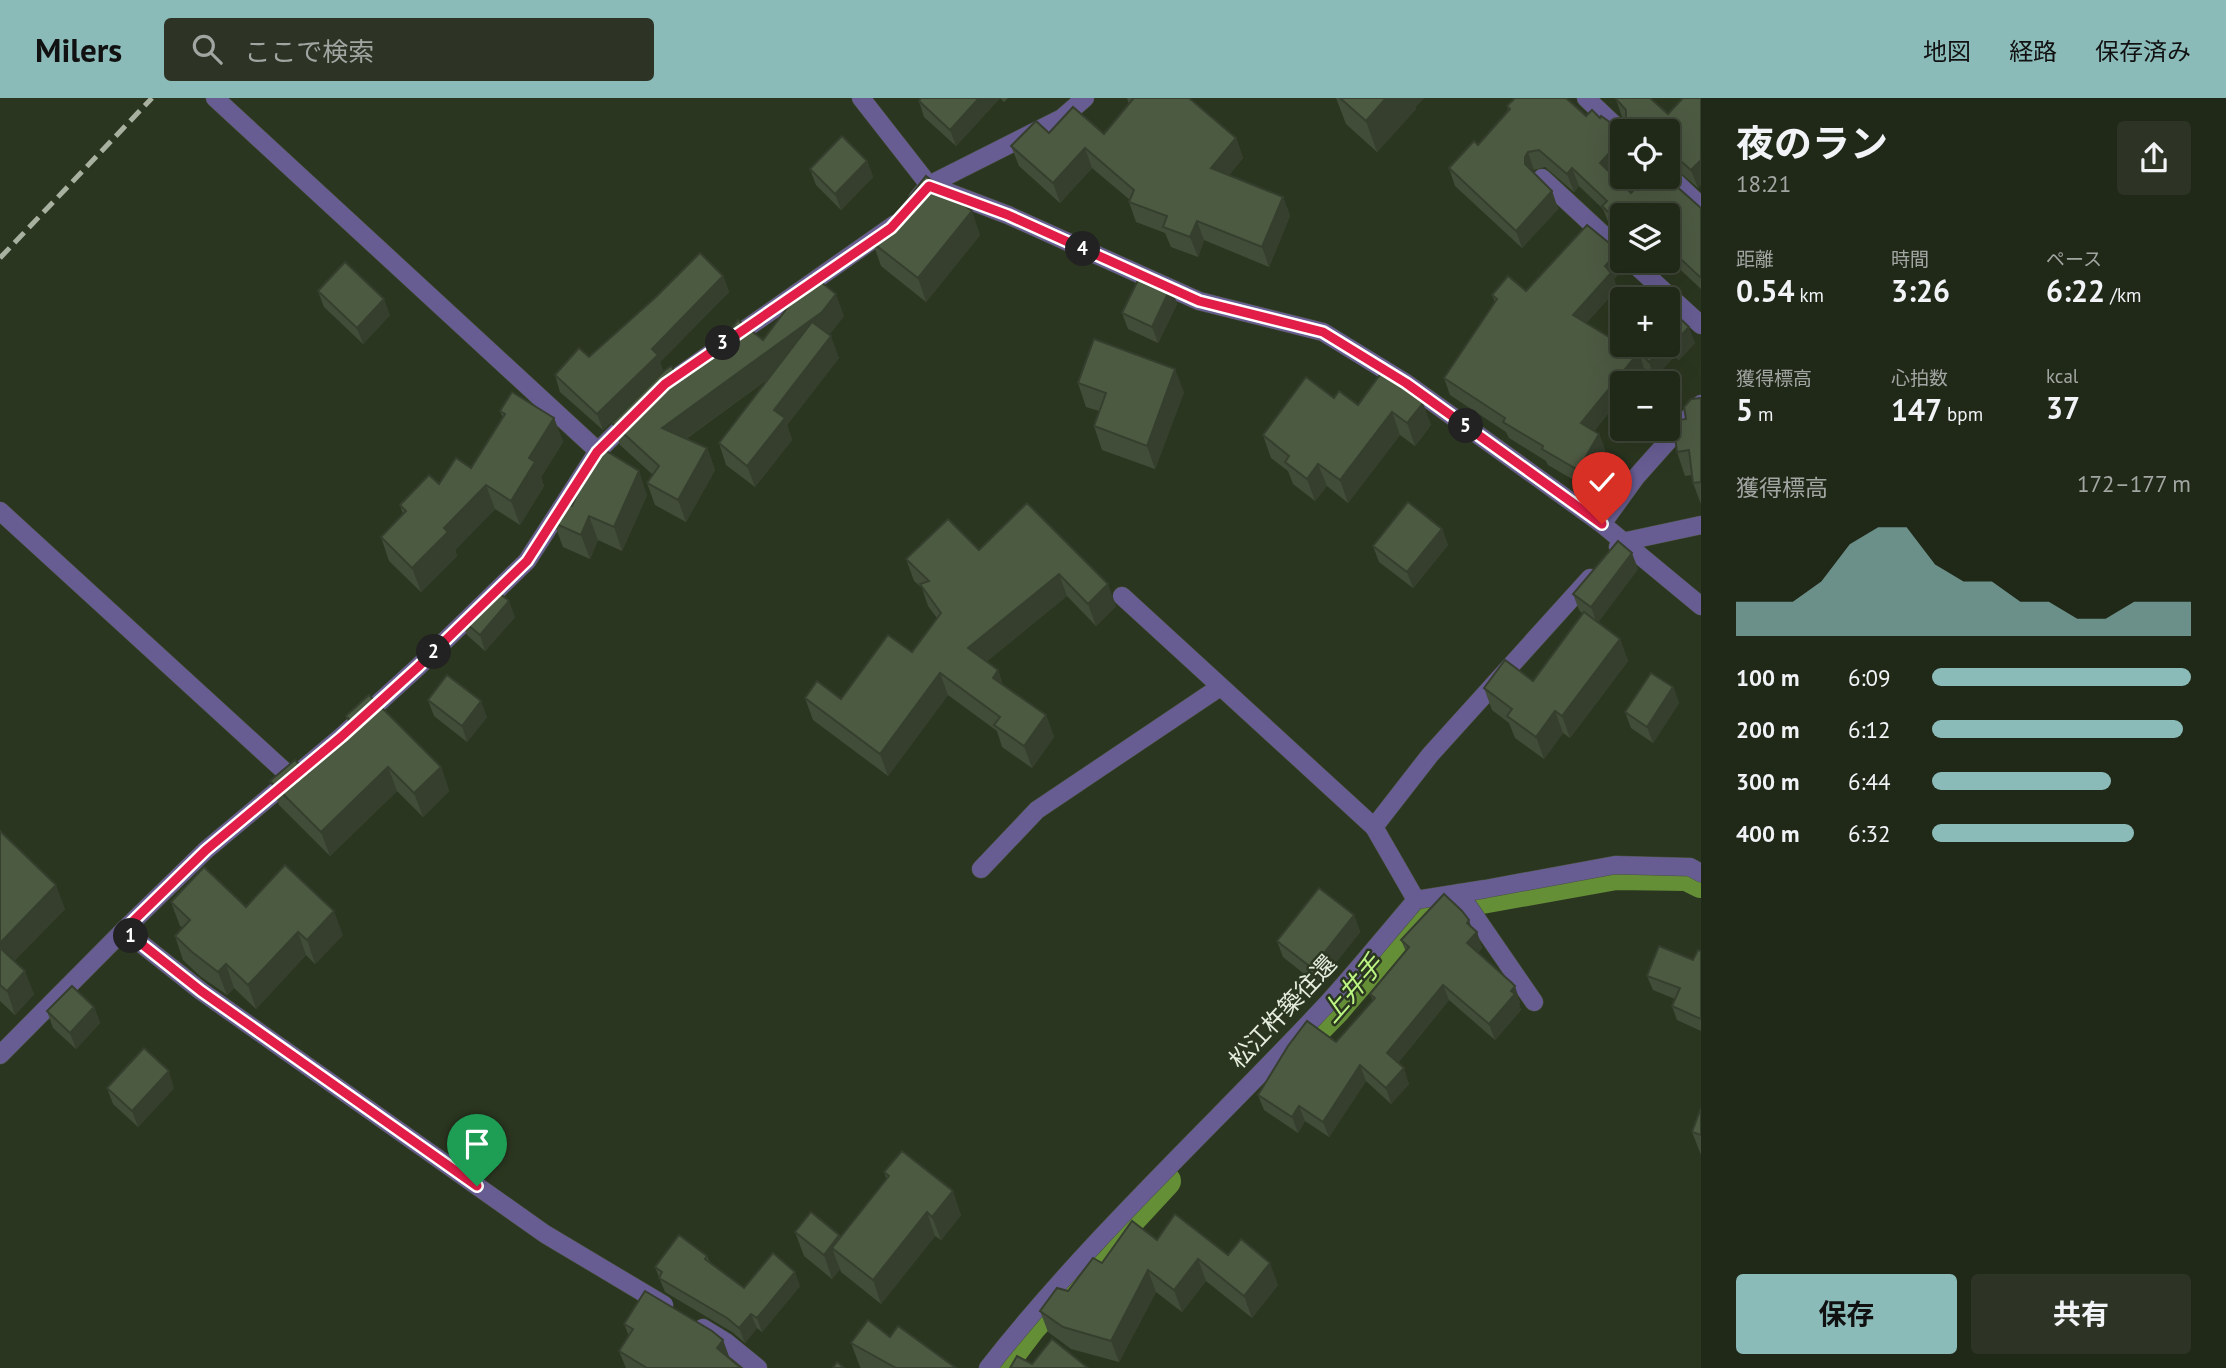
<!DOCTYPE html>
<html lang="ja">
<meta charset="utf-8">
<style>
body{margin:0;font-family:"PT Sans","Noto Sans JP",sans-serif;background:#2d3425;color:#f1f3f6;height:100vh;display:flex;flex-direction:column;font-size:26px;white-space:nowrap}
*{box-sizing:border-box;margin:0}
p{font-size:23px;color:#a2a6a2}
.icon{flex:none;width:38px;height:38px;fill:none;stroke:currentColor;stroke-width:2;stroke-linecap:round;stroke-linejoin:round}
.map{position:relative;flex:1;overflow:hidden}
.details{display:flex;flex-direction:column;background:#202818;width:525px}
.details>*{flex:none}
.buttons{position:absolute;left:1610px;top:21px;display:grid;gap:14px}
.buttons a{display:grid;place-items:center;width:70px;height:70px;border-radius:7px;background:#202818;box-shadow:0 7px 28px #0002,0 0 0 2px #3d4437;font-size:35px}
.pin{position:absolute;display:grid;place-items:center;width:60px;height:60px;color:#fff;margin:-72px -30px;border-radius:50% 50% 50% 0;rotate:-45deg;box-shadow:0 0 7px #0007}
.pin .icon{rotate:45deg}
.km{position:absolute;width:35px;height:35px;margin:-18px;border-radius:50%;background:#222;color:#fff;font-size:19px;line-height:35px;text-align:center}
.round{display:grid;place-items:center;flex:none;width:74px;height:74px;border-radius:7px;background:#2d3425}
.head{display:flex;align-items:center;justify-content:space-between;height:119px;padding:0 35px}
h1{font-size:38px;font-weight:700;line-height:52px}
.figures{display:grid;grid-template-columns:repeat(3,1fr);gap:10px;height:119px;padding:7px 35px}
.figures div{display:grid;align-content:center}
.figures b{font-size:30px;font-weight:700}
.figures small{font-size:19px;font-weight:400}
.figures p{font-size:19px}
.chart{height:196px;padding:14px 35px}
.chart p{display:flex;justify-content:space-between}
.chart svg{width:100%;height:126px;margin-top:7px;fill:#8bbbb9;opacity:.7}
.primary-button{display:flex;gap:14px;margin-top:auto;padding:14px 35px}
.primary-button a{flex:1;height:80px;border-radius:7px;background:#8bbbb9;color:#111;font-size:28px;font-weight:700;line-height:80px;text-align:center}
.primary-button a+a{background:#2d3425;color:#f1f3f6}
ul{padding:0 35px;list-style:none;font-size:23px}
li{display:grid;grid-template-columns:112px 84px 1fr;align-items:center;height:52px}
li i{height:18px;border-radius:9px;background:#8bbbb9}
header{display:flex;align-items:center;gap:42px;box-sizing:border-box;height:98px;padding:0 35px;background:#8bbbb9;color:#111}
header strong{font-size:33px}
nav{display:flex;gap:38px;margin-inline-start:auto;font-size:24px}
.search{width:490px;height:63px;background:#2d3425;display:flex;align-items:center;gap:18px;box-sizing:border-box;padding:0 24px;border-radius:7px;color:#a2a6a2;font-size:26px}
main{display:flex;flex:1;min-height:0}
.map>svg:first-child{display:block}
</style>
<header>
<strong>Milers</strong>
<div class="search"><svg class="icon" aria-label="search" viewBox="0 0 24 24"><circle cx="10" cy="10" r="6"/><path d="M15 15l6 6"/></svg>ここで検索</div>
<nav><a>地図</a><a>経路</a><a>保存済み</a></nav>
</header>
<main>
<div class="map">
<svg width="1701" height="1270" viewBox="0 0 1701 1270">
<rect width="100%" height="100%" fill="#2b3620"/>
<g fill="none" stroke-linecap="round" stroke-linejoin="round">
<g stroke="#658f37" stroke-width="30">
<path d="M1290,958L1335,912L1422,810L1454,806L1616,777L1687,778L1701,785"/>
<path d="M1000,1270L1032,1228L1166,1083"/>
</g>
<g stroke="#49533f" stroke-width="19">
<g id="minor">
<path d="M215,0L598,353"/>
<path d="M861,0L929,87L1008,117L1199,203L1323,234L1406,285L1602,426L1701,508"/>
<path d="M1586,0L1622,34"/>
<path d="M1668,77L1701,108"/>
<path d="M1542,80L1622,154"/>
<path d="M918,100L929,87L1062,20L1085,0"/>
<path d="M1631,163L1701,227"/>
<path d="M660,291L895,126"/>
<path d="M0,413L292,680"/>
<path d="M1602,426L1636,379L1701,306"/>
<path d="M1618,449L1622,444L1701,427"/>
<path d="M1122,498L1374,729"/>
<path d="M981,771L1037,712L1220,589"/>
<path d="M1459,795L1534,904"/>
<path d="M1416,802L1374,729L1430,657L1590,480"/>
<path d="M124,832L201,893L545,1136L664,1207"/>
<path d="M0,957L124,832L206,752L341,639L418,569L527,463L598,353L633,318"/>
<path d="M703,1230L726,1244L758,1270"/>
<path d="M988,1270C1090,1140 1213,1028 1326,907C1357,873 1386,837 1416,802L1485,791L1615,767L1690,769L1701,775"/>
</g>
</g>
<use href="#minor" stroke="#675d93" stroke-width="18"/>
<path stroke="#a8b09f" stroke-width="5" stroke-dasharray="14 7" stroke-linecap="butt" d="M0,160L152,0"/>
</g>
<g fill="#424d39">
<path d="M921,0H1008L1004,4L1000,0L956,48L924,19L919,3Z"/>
<path d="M1127,0H1189L1236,40L1243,60L1229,77L1283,99L1290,118L1269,169L1204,142L1198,159L1171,149L1165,135L1136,124L1129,104L1130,102L1092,70L1060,105L1019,68L1011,48L1049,35L1104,36L1129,6Z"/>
<path d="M1336,0H1424L1415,9L1416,11L1377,54L1346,26Z"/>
<path d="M1701,0V86L1698,90L1668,64V33H1622L1612,76L1631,95L1701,110V191L1668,160V117H1622V139L1609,126L1603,111L1579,88L1574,94L1545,69L1534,72L1533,74L1552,93L1558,111L1522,150L1455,88L1449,70L1478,47L1508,12L1507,8L1600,20L1614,27H1619L1625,21L1622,19L1616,1L1668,16Z"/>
<path d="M867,63L873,79L841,112L816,87L810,71Z"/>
<path d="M980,137L926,204L881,168L873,145Z"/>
<path d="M1617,155L1623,171L1614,181L1617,191L1586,225L1614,242L1668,209L1695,245L1679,262L1675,258L1654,280L1644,270L1632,285H1622V298L1594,333L1599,336L1605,352L1584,388L1548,367L1546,363L1509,340L1506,334L1450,297L1444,280L1495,204L1492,197L1526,193Z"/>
<path d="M723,178L729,194L660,264L663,273L603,332L560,294L555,277L589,259Z"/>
<path d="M1171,189L1177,206L1158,245L1128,231L1122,215Z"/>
<path d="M318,193L390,217L363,246L324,209Z"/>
<path d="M844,218L829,237L839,260L787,327L792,342L755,389L726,367L719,345L768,281L686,341L707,350L715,372L686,424L655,407L647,385L653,377L620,347L612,325L678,277L763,242Z"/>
<path d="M1382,274L1431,327L1415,348L1400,337L1348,405L1327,388L1315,403L1293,386L1288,373L1271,360L1263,337L1334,300L1358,307Z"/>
<path d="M1078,285L1184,294L1155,371L1102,352L1094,328L1099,313L1086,309Z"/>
<path d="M1701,300V406L1693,385L1692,377L1685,378L1677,354L1686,321Z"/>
<path d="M500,313L554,320L563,344L541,379L544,388L520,427L495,411L455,452L457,458L421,494L389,463L381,439L403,416L400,407L471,370L503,320Z"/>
<path d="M647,397L622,453L598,442L590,461L563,449L554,425L572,408Z"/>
<path d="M1027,405L1116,508L1096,528L1067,498L986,564L998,572L1003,587L1046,617L1054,639L1032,670L1002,649L997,633L948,597L888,678L813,622L805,600L841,601L912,554L937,520L928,508L922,490L914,483L906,461L979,452Z"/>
<path d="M1442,431L1448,447L1413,490L1379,464L1373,448Z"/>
<path d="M1638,471L1598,524L1620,541L1628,563L1570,640L1563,635L1544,661L1515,640L1509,625L1492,612L1484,590L1533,583L1583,516L1579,512L1573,496Z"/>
<path d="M515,519L485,553L467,537L461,521Z"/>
<path d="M1673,589L1679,605L1653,645L1631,630L1625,614Z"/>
<path d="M428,602L487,619L467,644L434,618Z"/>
<path d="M346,618L441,669L449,693L423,719L397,693L330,758L279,707L270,683L308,675L351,633Z"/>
<path d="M0,733L65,811L14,863L34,896L15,917L0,903Z"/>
<path d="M171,804L246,809L343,837L315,866L306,857L256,911L234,890L227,897L200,878L183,862L175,838L183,830L180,828Z"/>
<path d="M1354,817L1360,834L1318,887L1283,859L1277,843Z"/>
<path d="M1472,829L1477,834L1482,850L1478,855L1520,904L1519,906L1521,912L1495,942L1449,902L1398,965L1409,986L1391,1006L1366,983L1329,1039L1305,1023L1298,1035L1264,1012L1258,997L1336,944L1373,903L1370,896L1406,854L1401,842Z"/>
<path d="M1701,853V933L1677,922L1672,908L1675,901L1653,892L1647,878L1693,862Z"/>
<path d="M94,909L100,925L76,951L53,930L47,913Z"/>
<path d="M107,990H174L138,1029L113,1006Z"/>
<path d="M1701,1010V1057L1692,1034Z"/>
<path d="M884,1074L961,1117L941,1142L935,1138L881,1206L841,1174L840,1171L832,1181L804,1158L795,1134L839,1137L840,1140L887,1082Z"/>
<path d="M1157,1142L1228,1157L1278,1187L1252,1220L1206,1183L1182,1214L1156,1194L1119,1264L1071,1251L1048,1234L1040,1213L1068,1193L1102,1165Z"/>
<path d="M707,1158L710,1164L744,1190L800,1188L762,1234L757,1230L745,1245L732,1234L665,1194L655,1169Z"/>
<path d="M624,1226L723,1242L730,1261L741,1270H626L619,1253L629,1238Z"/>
<path d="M890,1239L956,1270H861L860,1269L851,1245Z"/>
</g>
<g fill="#363f2e">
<path d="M979,0H1000L956,48L950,32Z"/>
<path d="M1386,0H1424L1415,9L1416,11L1377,54L1366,23Z"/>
<path d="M1637,25L1640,33H1630Z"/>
<path d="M1236,40L1243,60L1219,90L1211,70Z"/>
<path d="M1622,41V65L1606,82L1600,65Z"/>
<path d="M1085,50L1092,70L1060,105L1053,85Z"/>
<path d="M1528,54L1534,72L1531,77L1525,66V59Z"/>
<path d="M1701,62V86L1698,90L1691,72Z"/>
<path d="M867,63L873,79L841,112L835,96Z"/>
<path d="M1572,70L1579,88L1574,94L1567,76Z"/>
<path d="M1552,93L1558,111L1522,150L1516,133Z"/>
<path d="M1283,99L1290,118L1269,169L1262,149Z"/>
<path d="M972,113L980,137L926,204L918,180Z"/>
<path d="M1197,123L1204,142L1198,159L1190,139Z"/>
<path d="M1617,155L1623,171L1614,181L1617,191L1578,233L1573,217L1605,168Z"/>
<path d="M723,178L729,194L660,264L663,273L603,332L597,316L652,251Z"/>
<path d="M1171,189L1177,206L1158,245L1152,229Z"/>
<path d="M836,196L844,218L830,236L670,352L662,330Z"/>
<path d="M384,201L390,217L363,246L357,230Z"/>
<path d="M1689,229L1695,245L1679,262L1673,246Z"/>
<path d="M831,238L839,260L787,327L792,342L755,389L747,368L774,312Z"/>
<path d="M1669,242L1675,258L1654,280L1649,264L1665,247H1668Z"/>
<path d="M1639,254L1644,270L1632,285H1622V298L1587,341L1581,325Z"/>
<path d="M1175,271L1184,294L1155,371L1147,348Z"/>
<path d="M1423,305L1431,327L1415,348L1407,325Z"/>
<path d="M1392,314L1400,337L1348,405L1340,382Z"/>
<path d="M554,320L563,344L541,379L544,388L520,427L511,403L529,360Z"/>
<path d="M1599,336L1605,352L1584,388L1578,372Z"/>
<path d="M707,350L715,372L686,424L678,402Z"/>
<path d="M1318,366L1327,388L1315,403L1307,381Z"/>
<path d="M639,373L647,397L622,453L614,429Z"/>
<path d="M486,387L495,411L455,452L457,458L421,494L412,470L444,430Z"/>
<path d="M589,418L598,442L590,461L581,437Z"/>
<path d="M1442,431L1448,447L1413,490L1407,474Z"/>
<path d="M1632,455L1638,471L1597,526L1591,509Z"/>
<path d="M1059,476L1067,498L976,572L968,550Z"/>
<path d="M1108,486L1116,508L1096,528L1088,506Z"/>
<path d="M509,503L515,519L485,553L480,537Z"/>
<path d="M1620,541L1628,563L1570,640L1562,618Z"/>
<path d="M998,572L1006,595L993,580Z"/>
<path d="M940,575L948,597L888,678L880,656Z"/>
<path d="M1673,589L1679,605L1653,645L1647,629Z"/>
<path d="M481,603L487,619L467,644L462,628Z"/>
<path d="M1555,613L1563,635L1544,661L1536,639Z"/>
<path d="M1046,617L1054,639L1032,670L1024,648Z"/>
<path d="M388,669L397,693L330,758L321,734Z"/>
<path d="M441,669L449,693L423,719L414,695Z"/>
<path d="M56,787L65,811L6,871L0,855V845Z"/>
<path d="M334,813L343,837L315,866L307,842Z"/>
<path d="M1354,817L1360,834L1318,887L1312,870Z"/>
<path d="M1469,822L1474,837L1477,834L1482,850L1472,861L1467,845V825Z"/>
<path d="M298,834L306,857L256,911L248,887Z"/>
<path d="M226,866L234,890L227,897L218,874Z"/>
<path d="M25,873L34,896L15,917L7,893Z"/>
<path d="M1443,887L1449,902L1393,971L1387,955Z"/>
<path d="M1515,888L1520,904L1519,906L1521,912L1495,942L1489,926Z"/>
<path d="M94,909L100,925L76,951L70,935Z"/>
<path d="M1360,967L1366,983L1329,1039L1323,1024Z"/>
<path d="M1404,970L1409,986L1391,1006L1386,990Z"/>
<path d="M169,973L174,990L138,1029L132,1013Z"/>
<path d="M1299,1008L1305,1023L1298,1035L1292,1019Z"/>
<path d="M953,1093L961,1117L941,1142L932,1119Z"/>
<path d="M927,1114L935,1138L881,1206L873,1182Z"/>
<path d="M839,1137L847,1160L832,1150L840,1171L832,1181L824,1157Z"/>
<path d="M1198,1161L1206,1183L1182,1214L1174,1192Z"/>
<path d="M1270,1165L1278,1187L1252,1220L1244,1198Z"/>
<path d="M1148,1172L1156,1194L1119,1264L1111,1243Z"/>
<path d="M795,1174L800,1188L762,1234L757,1220Z"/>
<path d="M751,1216L757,1230L745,1245L739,1230Z"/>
<path d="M723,1242L730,1262L717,1250Z"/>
</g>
<g fill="#4d5a42" stroke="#363f2e" stroke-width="2">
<path d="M921,0H979L950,32L919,3Z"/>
<path d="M1132,0H1189L1236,40L1211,70L1283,99L1262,149L1197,123L1190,139L1163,129L1167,118L1129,104L1134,92L1085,50L1053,85L1011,48L1036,23L1049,35L1073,9L1104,36L1133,1Z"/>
<path d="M1340,0H1386L1366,23Z"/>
<path d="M1515,0H1566L1586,18L1592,12L1600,20L1601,18L1614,27H1619L1626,20V12L1616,1L1617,0H1650L1668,16L1683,0H1701V62L1691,72L1668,52V33H1646L1637,25L1630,33H1622V41L1600,65L1631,95L1646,79H1666L1701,110V180L1668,149V117H1622V127L1602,108L1607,103L1572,70L1567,76L1539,52L1528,54L1525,59V66L1552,93L1516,133L1449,70L1474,43L1478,47L1510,11L1507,8Z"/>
<path d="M842,38L867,63L835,96L810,71Z"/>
<path d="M926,78L972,113L918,180L873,145Z"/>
<path d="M1587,127L1614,149L1617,155L1605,168L1611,175L1573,217L1614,242L1622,233V247H1665L1649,264L1639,254L1581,325L1599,336L1578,372L1542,351L1543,348L1503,324L1505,320L1444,280L1497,201L1492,197L1508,178L1526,193Z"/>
<path d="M700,155L723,178L652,251L658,257L597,316L555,277L579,250L589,259L656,199Z"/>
<path d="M345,164L384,201L357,230L318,193Z"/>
<path d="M1141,176L1171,189L1152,229L1122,215Z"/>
<path d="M812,177L836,196L822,214L662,330L707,350L678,402L647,385L659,368L612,325L664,273L671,268L678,277L715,251L738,222L763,242Z"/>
<path d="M1655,197L1660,201H1652Z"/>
<path d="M1668,209L1689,229L1673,246L1669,242L1668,244Z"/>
<path d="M812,224L831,238L774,312L785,320L747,368L719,345Z"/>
<path d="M1094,241L1175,271L1147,348L1094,328L1106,295L1078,285Z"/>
<path d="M1382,274L1423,305L1407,325L1392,314L1340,382L1318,366L1307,381L1285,364L1289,358L1263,337L1306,279L1334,300L1339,293L1358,307Z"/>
<path d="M512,294L554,320L529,360L535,364L511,403L486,387L444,430L448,434L412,470L381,439L406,413L400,407L429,377L439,386L456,360L471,370L505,316L500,313Z"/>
<path d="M1701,300V384L1693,385L1689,352L1677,354L1673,323L1686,321L1684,309L1691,301Z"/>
<path d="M598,348L639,373L614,429L589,418L581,437L554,425L564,405L572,408Z"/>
<path d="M1408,404L1442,431L1407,474L1373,448Z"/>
<path d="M1027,405L1108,486L1088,506L1059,476L968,550L998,572L993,580L1046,617L1024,648L994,627L1000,619L940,575L880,656L805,600L817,583L841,601L888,537L912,554L941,515L920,486L929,483L906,461L948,421L979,452Z"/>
<path d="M1618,443L1632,455L1591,509L1573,496Z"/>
<path d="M493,490L509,503L480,537L461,521Z"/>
<path d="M1584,514L1620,541L1562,618L1555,613L1536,639L1507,618L1512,611L1484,590L1505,562L1533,583Z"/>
<path d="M1651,575L1673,589L1647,629L1625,614Z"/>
<path d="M447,577L481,603L462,628L428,602Z"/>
<path d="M369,597L441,669L414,695L388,669L321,734L270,683L295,662L308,675L356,628L346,618Z"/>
<path d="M0,733L56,787L0,845Z"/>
<path d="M285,767L334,813L307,842L298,834L248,887L226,866L218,874L192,854L175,838L190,822L171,804L204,769L246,809Z"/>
<path d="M1319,790L1354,817L1312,870L1277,843Z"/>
<path d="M1444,796L1462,813L1469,822L1467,825L1477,834L1467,845L1512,885L1515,888L1511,893L1515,896L1489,926L1443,887L1387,955L1404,970L1386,990L1360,967L1323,1024L1299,1008L1292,1019L1258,997L1288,948L1307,923L1336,944L1375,900L1370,896L1409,849L1401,842Z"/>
<path d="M1659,848L1693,862L1698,852L1701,853V921L1672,908L1680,890L1647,878Z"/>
<path d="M0,850L25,873L7,893L0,887Z"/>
<path d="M72,888L94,909L70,935L47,913Z"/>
<path d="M144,950L169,973L132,1013L107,990Z"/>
<path d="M1701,1010V1037L1692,1034Z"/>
<path d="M902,1053L953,1093L932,1119L927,1114L873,1182L832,1150L889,1078L884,1074Z"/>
<path d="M811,1114L839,1137L824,1157L795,1134Z"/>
<path d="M1175,1116L1228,1157L1241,1141L1270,1165L1244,1198L1198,1161L1174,1192L1148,1172L1111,1243L1063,1229L1040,1213L1057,1190L1068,1193L1093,1160L1102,1165L1132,1123L1157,1142Z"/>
<path d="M679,1137L707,1158L705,1161L744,1190L773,1155L795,1174L757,1220L751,1216L739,1230L727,1220L659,1180L662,1174L655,1169Z"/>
<path d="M645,1193L712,1233L723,1242L717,1250L741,1270H647L619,1253L633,1231L624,1226Z"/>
<path d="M868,1222L890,1239L898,1228L956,1270H896L851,1245Z"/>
<path d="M1052,1241L1088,1270H1010L1017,1258L1032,1266Z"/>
<path d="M837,1264L844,1270H833Z"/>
</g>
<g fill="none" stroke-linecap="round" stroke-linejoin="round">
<g stroke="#fff" stroke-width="14">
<path id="route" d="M477,1088L201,893L124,832L206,752L341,639L418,569L527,463L597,354L665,286L891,130L929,88L1008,117L1199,203L1323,234L1406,285L1602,426"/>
</g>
<use href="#route" stroke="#e11d48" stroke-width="9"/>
</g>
<g text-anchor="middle" stroke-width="5" stroke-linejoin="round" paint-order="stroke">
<g font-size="24" fill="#e6eddf" stroke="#2b3620">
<text transform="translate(1283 914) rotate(-47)" y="8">松江杵築往還</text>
</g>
<g font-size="26" font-style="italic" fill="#bcf583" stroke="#2b3620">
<text transform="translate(1352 891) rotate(-49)" y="9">上井手</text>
</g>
</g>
</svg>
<div class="buttons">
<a><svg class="icon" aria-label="locate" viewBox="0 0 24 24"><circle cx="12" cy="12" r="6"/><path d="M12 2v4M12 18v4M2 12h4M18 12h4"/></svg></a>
<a><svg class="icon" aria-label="layers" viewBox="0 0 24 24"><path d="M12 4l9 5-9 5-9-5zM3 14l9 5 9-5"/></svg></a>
<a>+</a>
<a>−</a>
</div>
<div class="pin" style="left:477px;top:1088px;background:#1e9e55"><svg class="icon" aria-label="arrive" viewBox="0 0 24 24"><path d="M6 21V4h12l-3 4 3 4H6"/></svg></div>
<div class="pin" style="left:1602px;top:426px;background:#d93025"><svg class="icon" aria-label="check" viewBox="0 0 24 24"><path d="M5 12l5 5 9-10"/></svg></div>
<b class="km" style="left:131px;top:838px">1</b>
<b class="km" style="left:434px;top:554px">2</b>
<b class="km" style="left:723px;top:245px">3</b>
<b class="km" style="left:1083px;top:151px">4</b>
<b class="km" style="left:1466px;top:328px">5</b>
</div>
<section class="details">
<div class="head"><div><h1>夜のラン</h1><p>18:21</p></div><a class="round"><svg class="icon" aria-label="share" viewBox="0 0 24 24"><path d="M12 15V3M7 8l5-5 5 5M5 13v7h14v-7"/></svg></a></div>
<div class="figures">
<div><p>距離</p><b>0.54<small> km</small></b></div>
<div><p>時間</p><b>3:26</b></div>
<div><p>ペース</p><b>6:22<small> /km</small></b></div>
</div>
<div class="figures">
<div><p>獲得標高</p><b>5<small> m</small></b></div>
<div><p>心拍数</p><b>147<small> bpm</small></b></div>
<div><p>kcal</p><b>37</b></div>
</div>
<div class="chart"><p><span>獲得標高</span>172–177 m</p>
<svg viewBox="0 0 160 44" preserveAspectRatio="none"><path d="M0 44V32L10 32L20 32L30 25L40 12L50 6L60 6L70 19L80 25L90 25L100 32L110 32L120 38L130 38L140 32L150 32L160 32V44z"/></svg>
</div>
<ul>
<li><b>100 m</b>6:09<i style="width:100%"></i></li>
<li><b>200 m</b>6:12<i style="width:97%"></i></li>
<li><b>300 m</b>6:44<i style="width:69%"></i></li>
<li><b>400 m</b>6:32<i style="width:78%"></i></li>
</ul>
<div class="primary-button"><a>保存</a><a>共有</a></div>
</section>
</main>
